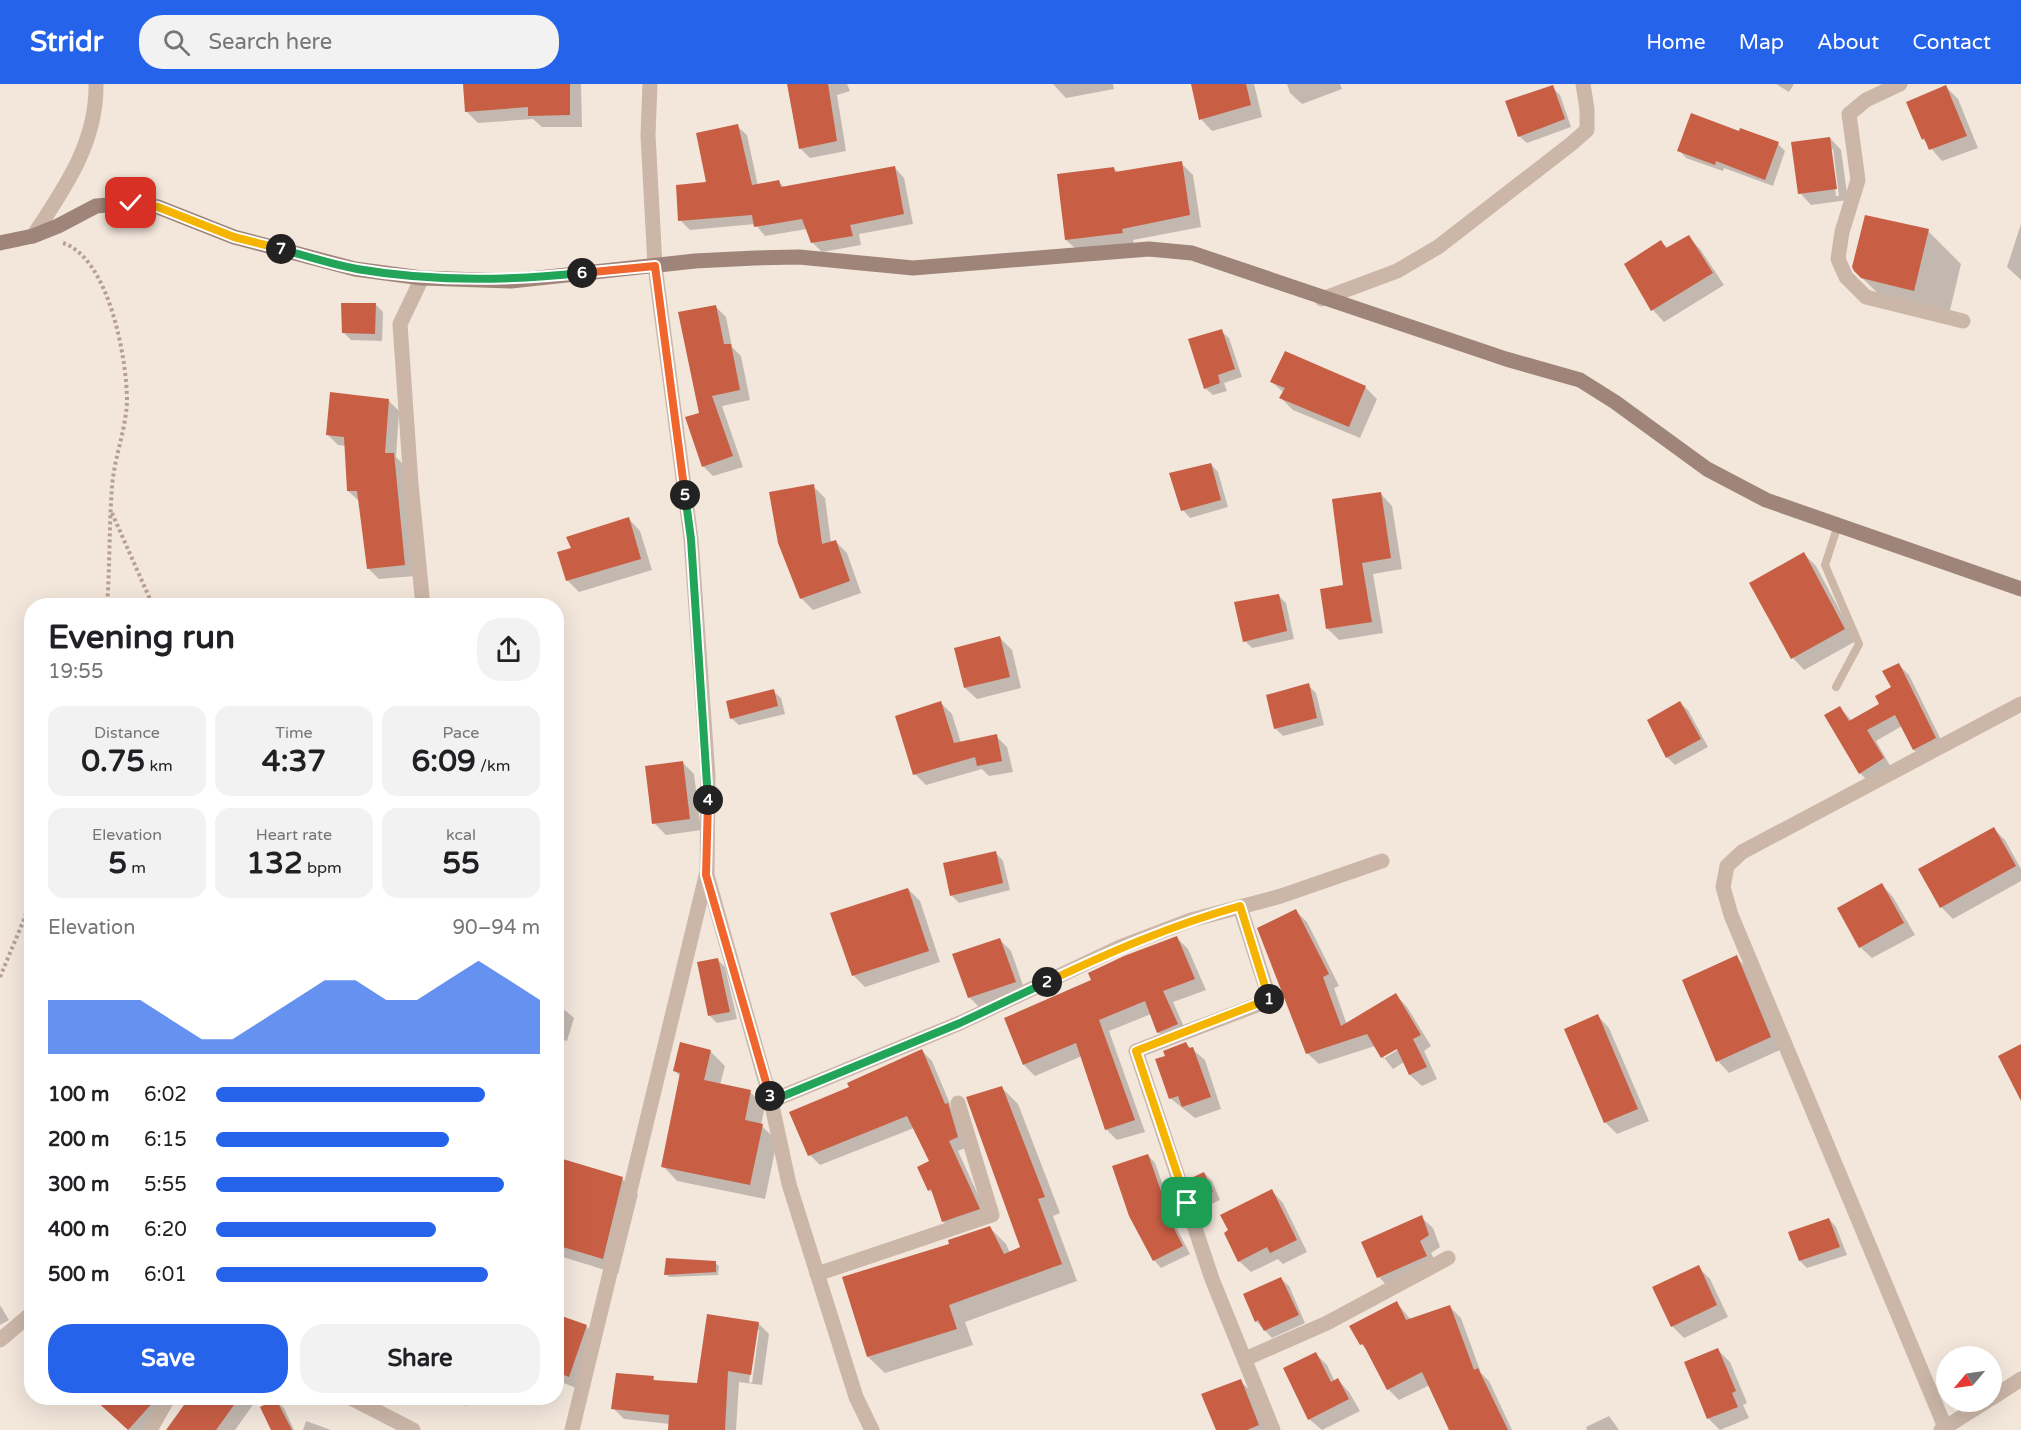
<!DOCTYPE html>
<meta charset="utf-8">
<style>
body{margin:0;font-family:"Varela Round",sans-serif;background:#f2f2f2;color:#202124;height:100vh;display:flex;flex-direction:column;font-size:22px;white-space:nowrap}
*{box-sizing:border-box;margin:0}
p{font-size:20px;color:#757577}
.icon{flex:none;width:33px;height:33px;fill:none;stroke:currentColor;stroke-width:2;stroke-linecap:round;stroke-linejoin:round}
.map{position:relative;flex:1;overflow:hidden}
.panel{position:absolute;left:24px;top:514px;width:540px;height:807px;display:flex;flex-direction:column;background:#fff;border-radius:24px;box-shadow:0 6px 24px #0002}
.panel>*{flex:none}
.needle{width:39px;rotate:241deg}
.tools{position:absolute;left:1936px;top:1262px;display:grid;gap:12px}
.tools a{display:grid;place-items:center;width:66px;height:66px;border-radius:50%;background:#fff;box-shadow:0 6px 24px #0002;font-size:30px}
.pin{position:absolute;display:grid;place-items:center;width:51px;height:51px;color:#fff;margin:-26px;border-radius:12px;box-shadow:0 3px 9px #0006}
.km{position:absolute;width:30px;height:30px;margin:-15px;border-radius:50%;background:#222;color:#fff;font-size:16px;line-height:30px;text-align:center}
.round{display:grid;place-items:center;flex:none;width:63px;height:63px;border-radius:24px;background:#f2f2f2}
.head{display:flex;align-items:center;justify-content:space-between;height:102px;padding:0 24px}
h1{font-size:33px;font-weight:700;line-height:45px}
.stats{display:grid;grid-template-columns:repeat(3,1fr);gap:9px;height:102px;padding:6px 24px}
.stats div{display:grid;align-content:center;border-radius:15px;background:#f2f2f2;text-align:center}
.stats b{font-size:30px;font-weight:700}
.stats small{font-size:16px;font-weight:400}
.stats p{font-size:16px}
.chart{height:168px;padding:12px 24px}
.chart p{display:flex;justify-content:space-between}
.chart svg{width:100%;height:108px;margin-top:6px;fill:#2563eb;opacity:.7}
.cta{display:flex;gap:12px;margin-top:auto;padding:12px 24px}
.cta a{flex:1;height:69px;border-radius:24px;background:#2563eb;color:#fff;font-size:24px;font-weight:700;line-height:69px;text-align:center}
.cta a+a{background:#f2f2f2;color:#202124}
ul{padding:0 24px;list-style:none;font-size:20px}
li{display:grid;grid-template-columns:96px 72px 1fr;align-items:center;height:45px}
li i{height:15px;border-radius:8px;background:#2563eb}
header{display:flex;align-items:center;gap:36px;box-sizing:border-box;height:84px;padding:0 30px;background:#2563eb;color:#fff}
header strong{font-size:28px}
nav{display:flex;gap:33px;margin-inline-start:auto;font-size:21px}
.search{width:420px;height:54px;background:#f2f2f2;display:flex;align-items:center;gap:15px;box-sizing:border-box;padding:0 21px;border-radius:24px;color:#757577;font-size:22px}
.map>svg:first-child{display:block}
</style>
<header>
<strong>Stridr</strong>
<div class="search"><svg class="icon" aria-label="search" viewBox="0 0 24 24"><circle cx="10" cy="10" r="6"/><path d="M15 15l6 6"/></svg>Search here</div>
<nav><a>Home</a><a>Map</a><a>About</a><a>Contact</a></nav>
</header>
<div class="map">
<svg width="2021" height="1346" viewBox="0 0 2021 1346">
<rect width="100%" height="100%" fill="#f3e7dc"/>
<g fill="#0003" fill-rule="evenodd">
<path d="M464,0H581L582,43H542L533,35L478,39L466,27Z"/>
<path d="M788,0H847L850,7L837,11L846,67L810,74L800,64Z"/>
<path d="M1053,0H1113L1114,5L1066,14Z"/>
<path d="M1192,0H1254L1262,33L1212,47L1201,35Z"/>
<path d="M1287,0H1340L1342,5L1302,20L1290,9Z"/>
<path d="M1776,0H1794L1789,8Z"/>
<path d="M1552,3L1560,11L1571,43L1527,59L1519,52Z"/>
<path d="M1946,3L1958,15L1978,64L1942,77L1923,55Z"/>
<path d="M737,42L747,51L758,102L779,98L785,104L895,84L904,94L913,140L859,150L861,161L822,168L812,158L807,145L765,152L755,140L690,146L680,136L708,99Z"/>
<path d="M1830,54L1841,66L1848,116L1811,121L1800,109ZM1830,65H1833L1839,112H1836Z"/>
<path d="M1778,60L1785,67L1773,102L1724,84L1723,87L1686,74L1679,66Z"/>
<path d="M1181,79L1193,91L1201,143L1133,156L1134,160L1078,167L1066,156L1114,85L1119,89Z"/>
<path d="M2021,140V196L2007,183Z"/>
<path d="M1928,147L1961,180L1947,239L1895,226L1855,187Z"/>
<path d="M1688,153L1700,165L1724,201L1664,238L1653,226L1626,181L1661,158L1668,164Z"/>
<path d="M376,221L383,228L382,257L351,256L343,248Z"/>
<path d="M715,222L726,233L732,263L741,272L750,316L722,322L743,383L713,392L703,382L701,330Z"/>
<path d="M1221,247L1229,254L1242,293L1224,299L1227,307L1213,311L1205,304Z"/>
<path d="M1272,298L1365,303L1377,315L1360,354L1293,326L1281,314L1284,309Z"/>
<path d="M388,316L399,327L396,373L404,381L415,492L379,495L368,484L359,417L348,407L346,362L338,361L328,351Z"/>
<path d="M1211,380L1218,388L1228,423L1190,434L1183,426Z"/>
<path d="M813,402L825,414L831,459L835,457L847,469L861,509L813,526L801,514Z"/>
<path d="M1381,410L1392,422L1402,485L1373,490L1383,549L1339,556L1328,545Z"/>
<path d="M629,435L640,447L652,486L579,508L567,496L573,465Z"/>
<path d="M1804,470L1816,482L1856,557L1804,586L1793,574Z"/>
<path d="M1278,511L1286,519L1294,555L1252,564L1245,557Z"/>
<path d="M1000,554L1012,566L1021,604L977,615L965,604Z"/>
<path d="M1899,581L1909,591L1945,664L1924,675L1914,666L1902,642L1876,657L1892,685L1870,699L1860,689L1840,624L1852,637L1881,621L1893,603Z"/>
<path d="M1308,601L1316,609L1324,641L1283,652L1275,644Z"/>
<path d="M773,607L781,614L785,630L739,641L731,634Z"/>
<path d="M941,619L952,630L961,659L996,652L1007,663L1013,688L989,692L982,685L926,701L915,690Z"/>
<path d="M1680,619L1688,626L1708,663L1675,681L1667,673L1649,636Z"/>
<path d="M682,678L694,690L701,746L666,751L654,739Z"/>
<path d="M1994,745L2005,756L2021,785V797L1953,835L1941,823Z"/>
<path d="M996,769L1003,777L1010,806L959,819L952,812Z"/>
<path d="M1882,801L1893,813L1915,851L1872,874L1860,863Z"/>
<path d="M908,805L920,817L940,878L865,903L853,891Z"/>
<path d="M1296,827L1307,838L1339,902L1334,904L1347,941L1396,911L1407,923L1431,962L1424,967L1437,995L1422,1002L1410,991L1404,978L1393,985L1375,962L1319,980L1307,969ZM1402,960L1404,962L1383,975V971Z"/>
<path d="M1177,854L1188,865L1206,906L1173,918L1188,952L1169,959L1158,948L1151,930L1109,947L1145,1048L1117,1056L1106,1045L1082,972L1035,992L1024,981Z"/>
<path d="M1000,856L1011,867L1026,910L981,925L969,913Z"/>
<path d="M1736,873L1748,885L1782,965L1729,989L1718,977Z"/>
<path d="M717,875L725,883L737,935L717,939L710,932Z"/>
<path d="M556,924L566,927L574,934L567,957L556,954Z"/>
<path d="M1598,932L1609,944L1649,1037L1617,1050L1605,1038Z"/>
<path d="M1186,960L1205,976L1221,1025L1195,1034L1170,1014Z"/>
<path d="M710,967L725,982L720,1001L750,1008L765,1022L761,1041L777,1057L765,1115L677,1097L663,1082L681,993L675,987Z"/>
<path d="M922,967L932,977L968,1063L958,1067L989,1135L953,1147L943,1137L934,1110L929,1106L931,1077L914,1044L820,1081L810,1071L851,1004Z"/>
<path d="M1002,1004L1018,1020L1060,1129L1053,1132L1077,1197L965,1238L973,1261L885,1289L868,1273L951,1161L990,1144L1006,1160L1010,1169L1022,1164Z"/>
<path d="M1148,1071L1155,1079L1165,1107L1171,1104L1178,1112L1185,1132L1173,1137L1190,1170L1161,1184L1154,1176Z"/>
<path d="M556,1075L622,1095L638,1110L618,1190L563,1173L556,1167Z"/>
<path d="M1204,1089L1212,1097L1220,1116L1205,1123L1197,1115Z"/>
<path d="M1272,1107L1283,1119L1307,1168L1283,1180L1278,1175L1251,1188L1239,1177Z"/>
<path d="M1421,1133L1433,1144L1440,1163L1431,1169L1438,1184L1390,1205L1379,1193L1363,1158Z"/>
<path d="M1829,1135L1836,1143L1847,1171L1807,1184L1800,1177Z"/>
<path d="M715,1179L719,1182L718,1191L669,1193L666,1190Z"/>
<path d="M1698,1183L1710,1195L1728,1233L1684,1254L1672,1242Z"/>
<path d="M1281,1195L1289,1202L1305,1239L1272,1254L1256,1237Z"/>
<path d="M1397,1219L1411,1236L1450,1223L1461,1234L1481,1289L1489,1297L1512,1346H1451L1430,1301L1399,1316L1388,1305L1369,1268L1361,1260Z"/>
<path d="M0,1221L9,1236L0,1241Z"/>
<path d="M556,1231L586,1242L601,1257L584,1307L556,1296Z"/>
<path d="M758,1239L769,1250L762,1301L739,1298L736,1346H669L670,1340L624,1335L613,1324L653,1294L657,1298L699,1301ZM756,1246H759L752,1299L749,1298Z"/>
<path d="M1718,1266L1730,1278L1747,1319L1743,1321L1749,1334L1720,1346L1708,1334Z"/>
<path d="M1315,1269L1327,1281L1335,1298L1338,1296L1349,1308L1360,1327L1322,1346L1309,1335Z"/>
<path d="M1240,1297L1252,1308L1267,1346H1218Z"/>
<path d="M95,1314H177L179,1316L174,1317L151,1346H129Z"/>
<path d="M191,1314H251L255,1318L235,1346H167Z"/>
<path d="M454,1314H472L466,1322Z"/>
<path d="M276,1317L284,1324L294,1346H273Z"/>
<path d="M1609,1332L1619,1346H1587L1586,1343Z"/>
<path d="M306,1337L331,1346H303Z"/>
</g>
<g fill="#c85f45">
<path d="M463,0H570V31L528,32V23L465,28Z"/>
<path d="M787,0H828L837,57L799,65Z"/>
<path d="M1191,0H1246L1251,21L1199,36Z"/>
<path d="M1553,1L1565,35L1518,53L1505,17Z"/>
<path d="M1946,1L1967,52L1929,66L1924,54L1922,56L1906,18Z"/>
<path d="M1691,29L1739,47L1740,44L1779,58L1765,96L1716,77L1715,81L1677,67Z"/>
<path d="M738,40L752,101L779,96L781,103L895,82L904,130L850,141L853,152L811,159L802,135L754,143L752,131L678,137L676,101L706,98L696,49Z"/>
<path d="M1830,53L1837,105L1798,110L1791,58Z"/>
<path d="M1182,77L1190,131L1122,145L1123,149L1065,156L1057,90L1114,83L1115,88Z"/>
<path d="M1865,131L1929,145L1914,207L1861,194L1854,187L1852,183Z"/>
<path d="M1689,151L1713,189L1651,227L1624,180L1661,156L1666,164Z"/>
<path d="M341,219H376L375,250L342,249Z"/>
<path d="M716,221L724,260H731L740,306L712,312L733,372L702,383L685,333L699,329L678,228Z"/>
<path d="M1222,245L1235,285L1218,291L1220,299L1204,305L1188,255Z"/>
<path d="M1285,267L1366,302L1349,343L1279,314L1285,304L1270,298Z"/>
<path d="M330,308L389,315L385,369H394L405,481L367,485L357,407H347L344,353L326,351Z"/>
<path d="M1211,379L1221,416L1181,427L1169,389Z"/>
<path d="M814,400L822,460L836,456L850,497L800,515L778,459L769,408Z"/>
<path d="M1381,408L1391,474L1362,479L1372,538L1326,545L1320,505L1343,501L1332,415Z"/>
<path d="M629,433L641,475L566,497L557,468L571,464L566,453Z"/>
<path d="M1804,468L1845,545L1791,575L1749,499Z"/>
<path d="M1279,510L1287,547L1243,558L1234,518Z"/>
<path d="M1000,552L1010,593L964,604L954,564Z"/>
<path d="M1899,579L1936,654L1913,666L1895,631L1867,646L1884,674L1859,690L1824,631L1840,622L1849,637L1879,620L1875,612L1891,603L1882,587Z"/>
<path d="M1309,599L1317,634L1274,645L1266,611Z"/>
<path d="M774,605L778,622L730,635L726,617Z"/>
<path d="M941,617L954,659L997,650L1002,677L977,682L975,673L913,691L895,632Z"/>
<path d="M1680,617L1701,655L1666,674L1647,636Z"/>
<path d="M683,677L690,735L652,740L645,682Z"/>
<path d="M1994,743L2016,782L1940,824L1918,785Z"/>
<path d="M996,767L1003,799L950,812L943,779Z"/>
<path d="M1882,799L1904,839L1859,864L1837,824Z"/>
<path d="M908,804L929,867L852,892L830,829Z"/>
<path d="M1296,825L1329,890L1323,893L1341,942L1396,909L1421,951L1413,955L1427,983L1409,991L1397,965L1381,974L1367,950L1306,970L1257,844Z"/>
<path d="M1177,852L1195,895L1163,907L1178,940L1157,949L1145,917L1099,936L1135,1036L1105,1046L1076,959L1023,981L1004,934L1091,896L1088,889L1124,872Z"/>
<path d="M1000,854L1016,898L968,914L952,870Z"/>
<path d="M1737,871L1771,953L1716,978L1682,896Z"/>
<path d="M718,874L730,928L708,932L697,878Z"/>
<path d="M1598,930L1638,1025L1604,1039L1564,945Z"/>
<path d="M680,958L711,966L704,996L751,1006L745,1036L763,1040L750,1101L661,1083L680,989L673,987Z"/>
<path d="M1186,958L1189,964L1193,963L1211,1013L1182,1023L1178,1012L1169,1015L1155,975L1165,972L1163,967Z"/>
<path d="M2021,960V1017L1998,972Z"/>
<path d="M922,965L945,1020L948,1019L958,1053L949,1057L980,1125L942,1138L931,1105L928,1107L917,1083L929,1077L907,1032L808,1072L789,1028L849,1003L847,999Z"/>
<path d="M1002,1002L1045,1113L1038,1115L1062,1180L949,1221L957,1245L867,1273L842,1193L949,1160L948,1156L990,1142L1004,1170L1020,1163L966,1013Z"/>
<path d="M1148,1070L1161,1107L1171,1102L1178,1124L1166,1129L1183,1162L1153,1177L1129,1132L1112,1082Z"/>
<path d="M556,1073L623,1093L603,1175L556,1161Z"/>
<path d="M1204,1088L1213,1108L1196,1116L1189,1095Z"/>
<path d="M1272,1105L1297,1156L1270,1169L1267,1163L1238,1178L1224,1149L1228,1146L1220,1131Z"/>
<path d="M1422,1131L1429,1151L1420,1157L1427,1172L1377,1194L1361,1158Z"/>
<path d="M1829,1134L1840,1163L1799,1177L1788,1148Z"/>
<path d="M666,1174L716,1177V1188L664,1191Z"/>
<path d="M1699,1181L1717,1221L1671,1243L1652,1203Z"/>
<path d="M1281,1193L1299,1231L1264,1247L1258,1236L1255,1238L1243,1210Z"/>
<path d="M1397,1217L1406,1236L1450,1221L1474,1286L1478,1284L1508,1346H1449L1422,1288L1387,1306L1363,1260L1360,1261L1349,1242Z"/>
<path d="M556,1230L587,1241L569,1293L556,1288Z"/>
<path d="M707,1230L759,1238L751,1291L728,1287L725,1346H668L669,1331L611,1325L616,1289L654,1292L653,1296L697,1299Z"/>
<path d="M1718,1264L1736,1307L1732,1309L1738,1323L1707,1335L1684,1278Z"/>
<path d="M1316,1268L1331,1298L1338,1294L1349,1315L1308,1336L1283,1284Z"/>
<path d="M1241,1295L1259,1341L1247,1346H1216L1201,1310Z"/>
<path d="M93,1314H157L128,1346Z"/>
<path d="M189,1314H239L216,1346H166Z"/>
<path d="M276,1315L292,1346H271L260,1323Z"/>
</g>
<g fill="none" stroke-linecap="round" stroke-linejoin="round">
<g stroke="#b7a092" stroke-width="4" stroke-dasharray="3 3" stroke-linecap="butt">
<path d="M63,159C109,174 127,275 127,317C126,346 114,374 112,403C109,443 110,482 107,522"/>
<path d="M112,429L153,522"/>
<path d="M0,893L25,833L32,808"/>
</g>
<path stroke="#cbb6a8" stroke-width="8" d="M1836,603L1859,560L1825,481L1838,441"/>
<g stroke="#cbb6a8" stroke-width="15">
<path d="M650,0L648,51L655,182L691,455L708,692L707,791L771,1017L789,1100L856,1313L872,1346"/>
<path d="M1900,0L1866,16L1849,30L1858,96L1842,148L1838,175L1846,193L1866,213L1963,237"/>
<path d="M33,152C64,105 97,59 96,0"/>
<path d="M422,194L400,240L411,400L423,522"/>
<path d="M1322,215L1397,187L1438,163L1571,60L1587,46V25L1583,0"/>
<path d="M1240,823L1270,916L1136,967L1212,1195L1273,1346"/>
<path d="M771,1017L960,939L1120,863L1191,836L1281,812L1382,777"/>
<path d="M817,1190L992,1131L958,1019"/>
<path d="M0,1256L32,1229"/>
<path d="M1245,1275L1327,1239L1448,1174"/>
<path d="M351,1314L413,1346"/>
<path d="M1992,1314L2021,1295"/>
<path d="M1945,1343L1731,831L1723,803L1727,782L1742,768L2021,620"/>
<path d="M150,1346L168,1314"/>
<path d="M572,1346L706,792"/>
<path d="M1941,1346L1987,1317"/>
</g>
<path stroke="#9f8579" stroke-width="15" d="M0,159L33,152L58,142L96,122L131,119L158,123L234,153L355,185L422,194L511,197L695,177L755,174L799,173L913,184L1149,165L1192,169L1506,275L1580,296L1615,318L1707,385L1766,416L2021,505"/>
</g>
<g fill="none" stroke-linecap="round" stroke-linejoin="round">
<g stroke="#fff" stroke-width="12">
<path id="split-1" d="M1187,1119L1136,967L1269,915"/>
</g>
<g stroke="#fff" stroke-width="12">
<path id="split-2" d="M1047,898C1110,868 1172,841 1240,822L1269,915"/>
</g>
<g stroke="#fff" stroke-width="12">
<path id="split-3" d="M770,1012L771,1017L960,939L1047,898"/>
</g>
<g stroke="#fff" stroke-width="12">
<path id="split-4" d="M708,716L706,791L770,1012"/>
</g>
<g stroke="#fff" stroke-width="12">
<path id="split-5" d="M685,411L691,455L708,716"/>
</g>
<g stroke="#fff" stroke-width="12">
<path id="split-6" d="M582,189L655,182L685,411"/>
</g>
<g stroke="#fff" stroke-width="12">
<path id="split-7" d="M281,165C306,172 331,180 357,185C432,198 506,197 582,189"/>
</g>
<g stroke="#fff" stroke-width="12">
<path id="split-8" d="M131,119L158,123L234,153L281,165"/>
</g>
<use href="#split-1" stroke="#f5b400" stroke-width="8"/>
<use href="#split-2" stroke="#f5b400" stroke-width="8"/>
<use href="#split-3" stroke="#22a559" stroke-width="8"/>
<use href="#split-4" stroke="#f0652b" stroke-width="8"/>
<use href="#split-5" stroke="#22a559" stroke-width="8"/>
<use href="#split-6" stroke="#f0652b" stroke-width="8"/>
<use href="#split-7" stroke="#22a559" stroke-width="8"/>
<use href="#split-8" stroke="#f5b400" stroke-width="8"/>
</g>
</svg>
<div class="tools">
<a><svg class="needle" viewBox="-14 -14 28 28"><path d="M0-13l5 13h-10z" fill="#e53935"/><path d="M0 13l5-13h-10z" fill="#757577"/></svg></a>
</div>
<div class="pin" style="left:1187px;top:1119px;background:#1e9e55"><svg class="icon" aria-label="arrive" viewBox="0 0 24 24"><path d="M6 21V4h12l-3 4 3 4H6"/></svg></div>
<div class="pin" style="left:131px;top:119px;background:#d93025"><svg class="icon" aria-label="check" viewBox="0 0 24 24"><path d="M5 12l5 5 9-10"/></svg></div>
<b class="km" style="left:1269px;top:915px">1</b>
<b class="km" style="left:1047px;top:898px">2</b>
<b class="km" style="left:770px;top:1012px">3</b>
<b class="km" style="left:708px;top:716px">4</b>
<b class="km" style="left:685px;top:411px">5</b>
<b class="km" style="left:582px;top:189px">6</b>
<b class="km" style="left:281px;top:165px">7</b>
<section class="panel">
<div class="head"><div><h1>Evening run</h1><p>19:55</p></div><a class="round"><svg class="icon" aria-label="share" viewBox="0 0 24 24"><path d="M12 15V3M7 8l5-5 5 5M5 13v7h14v-7"/></svg></a></div>
<div class="stats">
<div><p>Distance</p><b>0.75<small> km</small></b></div>
<div><p>Time</p><b>4:37</b></div>
<div><p>Pace</p><b>6:09<small> /km</small></b></div>
</div>
<div class="stats">
<div><p>Elevation</p><b>5<small> m</small></b></div>
<div><p>Heart rate</p><b>132<small> bpm</small></b></div>
<div><p>kcal</p><b>55</b></div>
</div>
<div class="chart"><p><span>Elevation</span>90–94 m</p>
<svg viewBox="0 0 160 44" preserveAspectRatio="none"><path d="M0 44V22L10 22L20 22L30 22L40 30L50 38L60 38L70 30L80 22L90 14L100 14L110 22L120 22L130 14L140 6L150 14L160 22V44z"/></svg>
</div>
<ul>
<li><b>100 m</b>6:02<i style="width:83%"></i></li>
<li><b>200 m</b>6:15<i style="width:72%"></i></li>
<li><b>300 m</b>5:55<i style="width:89%"></i></li>
<li><b>400 m</b>6:20<i style="width:68%"></i></li>
<li><b>500 m</b>6:01<i style="width:84%"></i></li>
</ul>
<div class="cta"><a>Save</a><a>Share</a></div>
</section>
</div>
